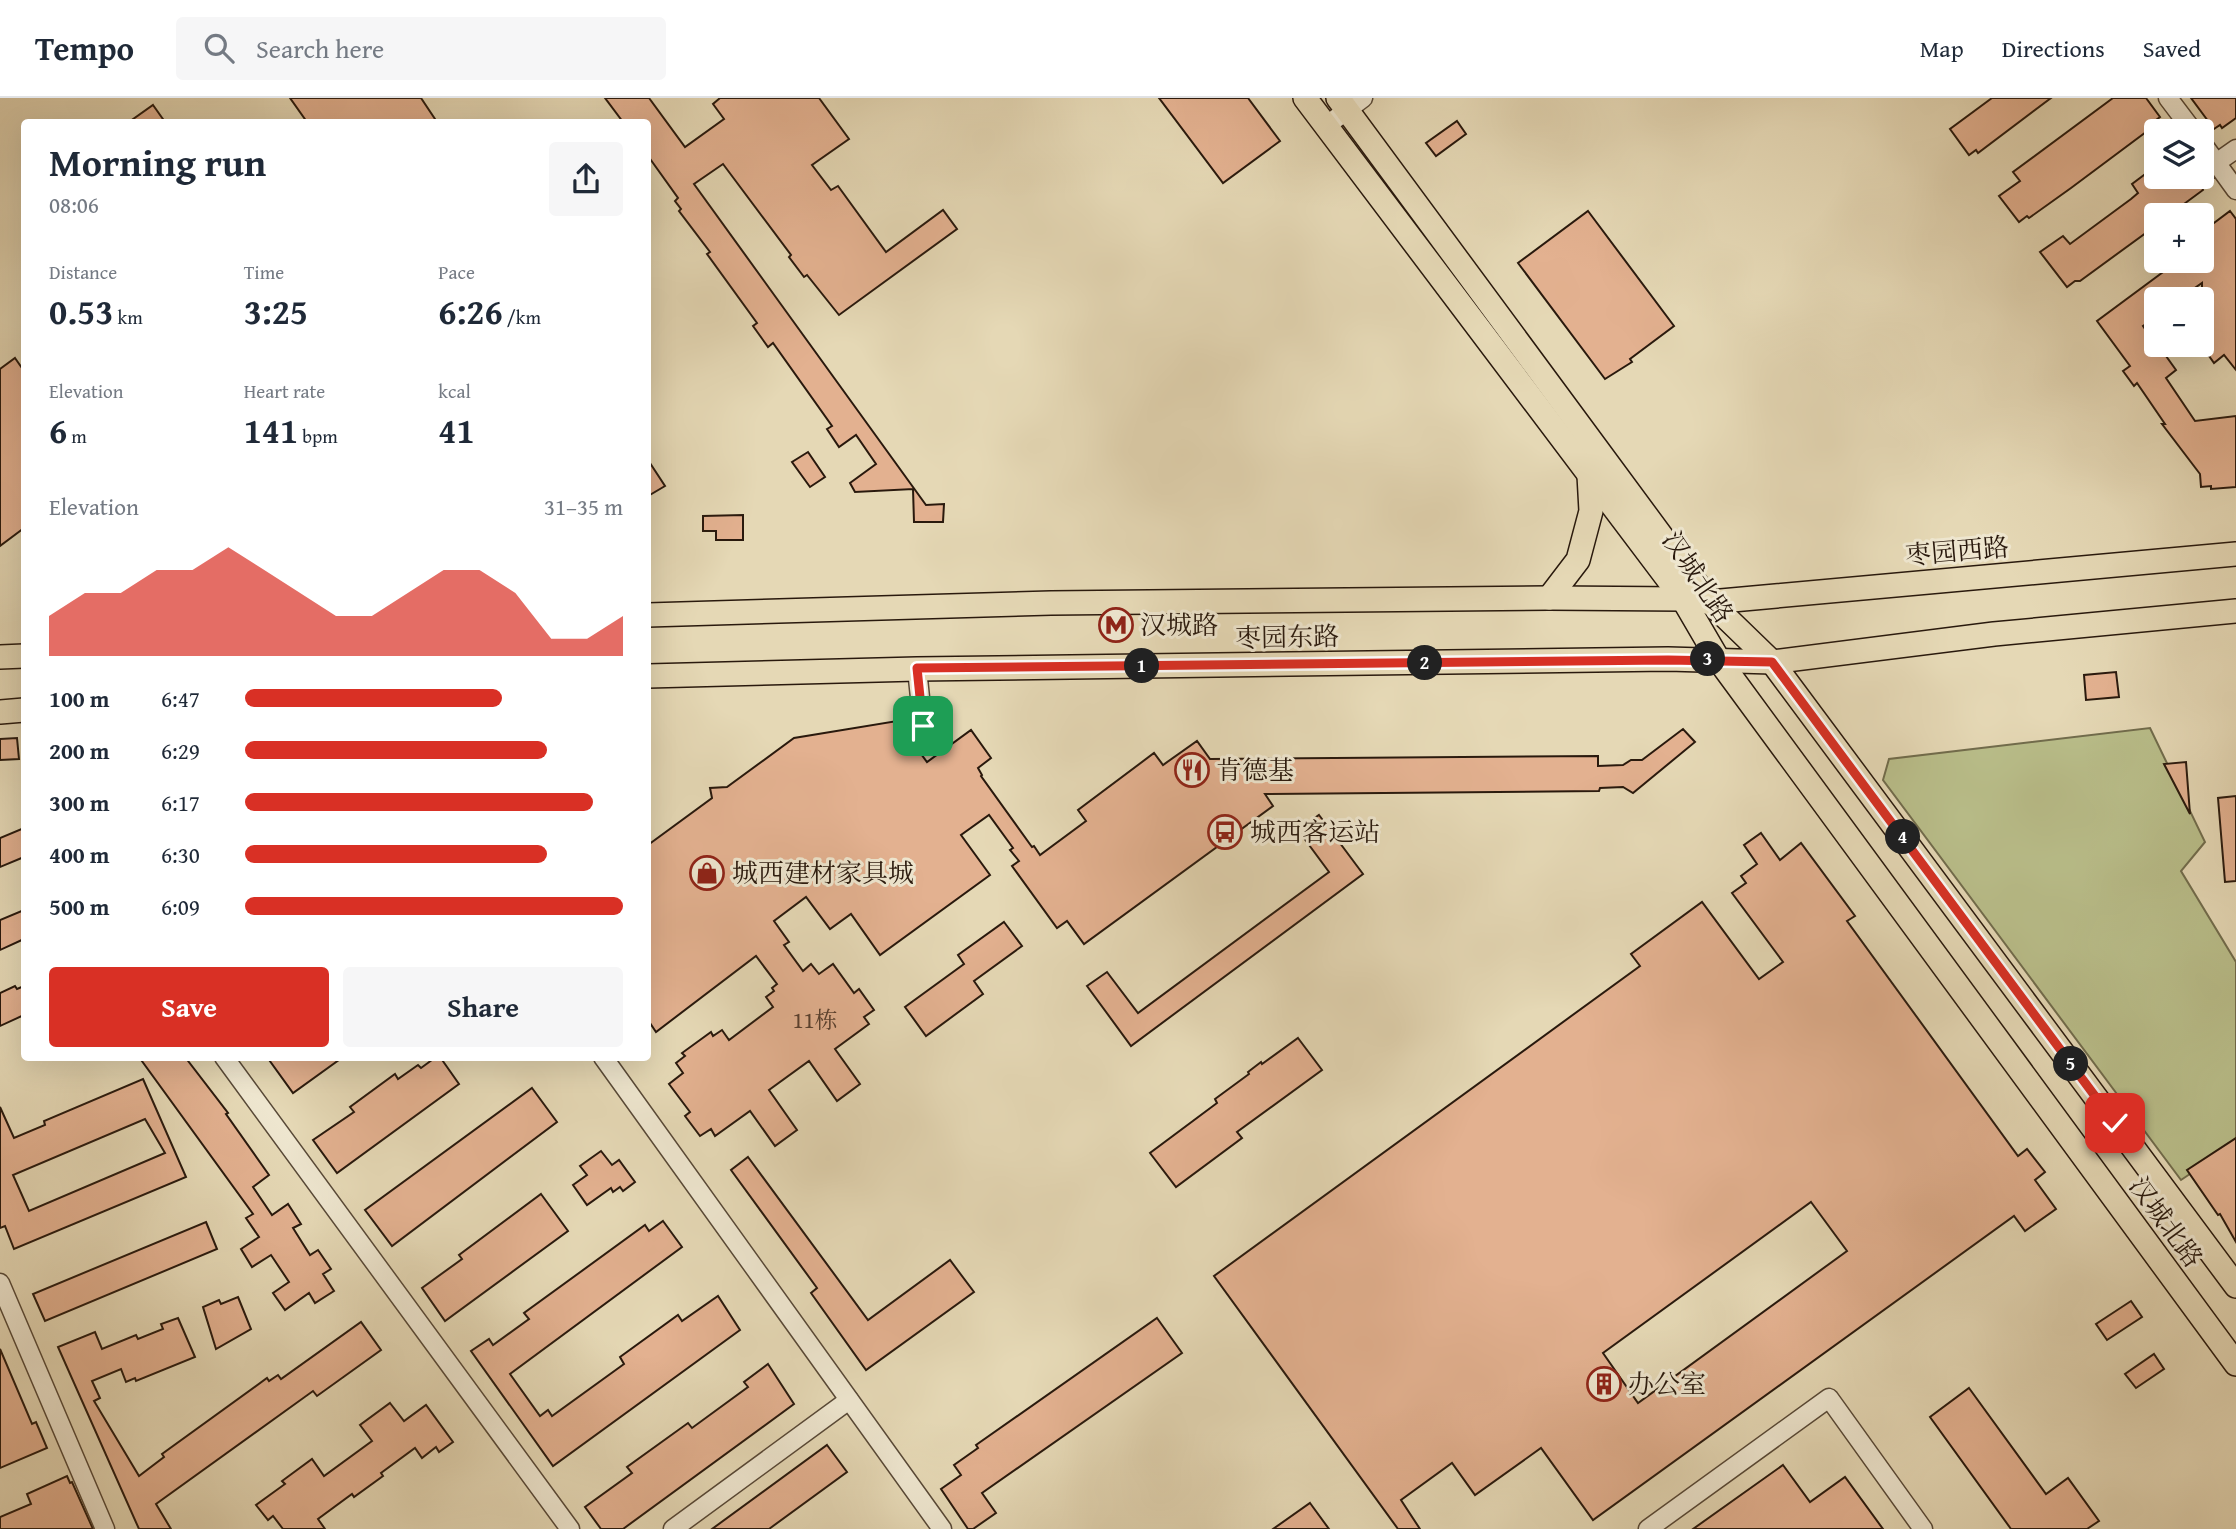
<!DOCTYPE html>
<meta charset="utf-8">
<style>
body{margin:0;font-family:"Gentium Book Plus","Noto Serif SC",serif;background:#f6f6f7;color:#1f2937;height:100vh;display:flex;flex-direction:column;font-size:26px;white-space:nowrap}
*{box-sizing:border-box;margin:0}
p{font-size:23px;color:#747a83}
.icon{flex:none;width:38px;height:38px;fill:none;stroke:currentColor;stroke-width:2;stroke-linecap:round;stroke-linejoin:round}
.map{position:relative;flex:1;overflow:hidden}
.panel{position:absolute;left:21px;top:21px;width:630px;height:942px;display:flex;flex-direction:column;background:#fff;border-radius:7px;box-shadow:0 7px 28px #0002}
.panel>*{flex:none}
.fabs{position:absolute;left:2144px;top:21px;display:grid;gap:14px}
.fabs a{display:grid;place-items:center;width:70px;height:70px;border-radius:7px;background:#fff;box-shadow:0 7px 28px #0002;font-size:35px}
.pin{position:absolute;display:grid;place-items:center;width:60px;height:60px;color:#fff;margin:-30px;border-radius:14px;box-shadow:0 4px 10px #0006}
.km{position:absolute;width:35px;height:35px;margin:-18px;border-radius:50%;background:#222;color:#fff;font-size:19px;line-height:35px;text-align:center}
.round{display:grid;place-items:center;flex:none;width:74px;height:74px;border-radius:7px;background:#f6f6f7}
.headline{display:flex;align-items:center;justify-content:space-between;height:119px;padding:0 28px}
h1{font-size:38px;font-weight:600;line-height:52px}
.metrics{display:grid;grid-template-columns:repeat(3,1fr);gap:10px;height:119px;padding:7px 28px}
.metrics div{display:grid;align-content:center}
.metrics b{font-size:35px;font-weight:600}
.metrics small{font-size:19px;font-weight:400}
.metrics p{font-size:19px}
.chart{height:196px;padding:14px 28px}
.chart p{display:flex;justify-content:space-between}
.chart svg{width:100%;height:126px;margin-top:7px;fill:#d93025;opacity:.7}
.primary-button{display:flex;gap:14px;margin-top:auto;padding:14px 28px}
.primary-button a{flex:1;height:80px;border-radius:7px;background:#d93025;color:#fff;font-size:28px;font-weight:600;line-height:80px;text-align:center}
.primary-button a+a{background:#f6f6f7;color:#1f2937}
ul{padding:0 28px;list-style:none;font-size:23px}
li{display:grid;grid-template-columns:112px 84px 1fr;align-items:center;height:52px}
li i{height:18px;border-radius:9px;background:#d93025}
header{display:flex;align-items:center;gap:42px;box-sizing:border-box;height:98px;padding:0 35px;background:#fff;border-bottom:2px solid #e0e1e3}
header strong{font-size:33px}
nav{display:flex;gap:38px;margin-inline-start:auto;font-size:24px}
.search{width:490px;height:63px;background:#f6f6f7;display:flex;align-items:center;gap:18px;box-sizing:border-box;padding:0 24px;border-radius:7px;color:#747a83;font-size:26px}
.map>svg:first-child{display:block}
</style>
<header>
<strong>Tempo</strong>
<div class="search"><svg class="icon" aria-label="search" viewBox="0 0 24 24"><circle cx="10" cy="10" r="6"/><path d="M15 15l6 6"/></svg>Search here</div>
<nav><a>Map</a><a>Directions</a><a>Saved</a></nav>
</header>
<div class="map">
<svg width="2236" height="1431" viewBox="0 0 2236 1431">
<rect width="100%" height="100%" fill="#e5d8b5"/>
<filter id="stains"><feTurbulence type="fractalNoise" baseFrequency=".00286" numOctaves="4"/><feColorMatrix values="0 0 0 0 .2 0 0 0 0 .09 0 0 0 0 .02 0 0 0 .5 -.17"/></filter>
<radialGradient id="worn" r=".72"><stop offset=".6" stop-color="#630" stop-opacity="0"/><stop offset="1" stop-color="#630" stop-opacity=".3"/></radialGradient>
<path fill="#b9be8a" stroke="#716c4c" stroke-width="2" d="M2150,630L2205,744L2181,773L2236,864V1045L2181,1082L1883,682L1889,661Z"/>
<g fill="#e3b190" stroke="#29190d" stroke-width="2" fill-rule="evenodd">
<path d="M290,0H421L437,24H307Z"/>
<path d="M605,0H649L685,49L724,21L713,6L720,0H819L849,41L812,67L831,92L838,88L886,154L943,112L957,131L839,217L807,177L804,179L789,159L791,157L723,66L694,86L926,407L944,406L943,424H914L913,391L855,394L850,385L876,366L856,337L839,349L827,331L832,328L773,245L768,249L753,228L757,225L707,156L710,154L679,113L681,111L675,103L678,100L648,58V24H623Z"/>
<path d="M1159,0H1248L1280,43L1223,85Z"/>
<path d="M1992,0H2051L1978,55L1976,52L1969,57L1950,31Z"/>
<path d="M2113,0H2146L2160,19L2152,25L2154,28L2071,90L2029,120L2027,118L2019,124L1999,98L2020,83L2013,74Z"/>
<path d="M2191,0H2236V20L2222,30L2220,27L2214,31Z"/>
<path d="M153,7L165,24H129Z"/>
<path d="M1457,23L1466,36L1436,58L1426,45Z"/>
<path d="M2156,68V79L2214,80L2202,89L2203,92L2169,117H2146L2154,129L2080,183H2075L2067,189L2040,154L2063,138L2070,146L2131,101L2138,95L2132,86Z"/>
<path d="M1588,113L1674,228L1630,261L1632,264L1605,281L1518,165Z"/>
<path d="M2230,113L2236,121V272L2224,257L2214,265L2202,248V185L2179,201H2156V219L2143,228L2156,247H2181L2166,258L2176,272L2166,280L2195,323L2236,318V389L2211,391V388L2201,389L2200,376L2162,326H2165L2137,285L2134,288L2123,273L2130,268L2097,223L2178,163H2202V146L2211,139L2206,131Z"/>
<path d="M15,260L24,273V430L0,448V271Z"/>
<path d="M808,354L825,379L810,389L792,364Z"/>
<path d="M648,362L665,388L648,398Z"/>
<path d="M743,417V442H716V433H703V418Z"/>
<path d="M2116,574L2119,599L2086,602L2084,577Z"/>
<path d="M897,623L927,664L971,632L991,660L978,670L982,677L981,678L1032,749L1034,748L1040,757L1086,723L1078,712L1154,655L1163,667L1197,643L1210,661L1598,658V668L1623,667L1631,662H1642L1683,631L1695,644L1633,695L1623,689L1600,690L1599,693L1265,696L1273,708L1084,846L1067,823L1057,830L1012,768L1019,763L1010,752L1013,750L989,717L961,737L990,777L880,857L851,816L830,831L806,799L774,823L789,844L784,847L803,873L811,866L819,876L833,866L854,895L859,891L874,912L864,919L869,926L835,951L860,986L837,1003L809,963L769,992L797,1032L775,1048L750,1013L715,1038L711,1031L700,1038L685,1018L690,1014L669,986L683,975L676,965L685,958L682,955L711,934L713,938L722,932L729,942L773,909L766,899L774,893L772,890L777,886L756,858L656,934L648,922V747L712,700L710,690L727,689L794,640Z"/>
<path d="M17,640L19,661L0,662V641Z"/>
<path d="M2186,664L2190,716L2164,666Z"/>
<path d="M2236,698V783L2225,784L2218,700Z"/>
<path d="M1319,717L1363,776L1131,948L1087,888L1107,874L1138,915L1329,774L1298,732Z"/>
<path d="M24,730V759L0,769V740Z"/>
<path d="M1761,735L1780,762L1801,745L1855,818L1847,823L2018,1058L2027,1051L2045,1074L2035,1082L2056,1111L2025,1133L2014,1118L1593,1422L1541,1350L1475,1397L1452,1365L1401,1402L1420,1431H1398L1214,1178L1640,868L1631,856L1702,804L1759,881L1783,864L1732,795L1746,785L1741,778L1757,766L1744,747ZM1811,1104L1847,1153L1638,1305L1603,1255Z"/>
<path d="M24,812V841L0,852V822Z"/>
<path d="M1004,824L1022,848L974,883L983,896L926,938L905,909L964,866L958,857Z"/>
<path d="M15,888L17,891L24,888V917L0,928V895Z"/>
<path d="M1298,940L1322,972L1237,1034L1242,1040L1176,1089L1150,1055L1217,1005L1215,1001L1249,976L1248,974L1261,964L1262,966Z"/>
<path d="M139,959H185L228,1015L226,1016L269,1077L253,1089L272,1117L288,1106L301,1126L293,1130L310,1157L318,1152L331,1171L323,1176L334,1193L315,1205L309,1195L285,1212L273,1195L289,1184L271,1157L252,1169L241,1151L259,1139L246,1120L253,1116Z"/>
<path d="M267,959H343L293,995Z"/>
<path d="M436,959H440L459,986L337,1075L313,1042L354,1014L350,1009L395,976L398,981L418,967L421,970Z"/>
<path d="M143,981L186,1079L14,1151L5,1128L0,1130V1009L14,1040L45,1027L44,1023ZM145,1021L165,1055L29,1113L13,1077Z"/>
<path d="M532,990L557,1024L392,1148L365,1112Z"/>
<path d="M2236,1040V1144L2220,1116L2218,1117L2187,1072Z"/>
<path d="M601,1053L612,1067L619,1062L635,1084L623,1093L620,1089L613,1094L611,1090L587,1107L573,1087L587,1077L580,1068Z"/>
<path d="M748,1059L868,1222L950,1162L974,1194L866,1272L811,1195L817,1190L731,1072Z"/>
<path d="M541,1096L568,1133L445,1223L422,1190L462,1161L459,1157Z"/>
<path d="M663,1123L682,1149L510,1276L540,1318L548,1312L552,1318L624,1266L620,1259L678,1217L682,1223L718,1198L740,1232L553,1368L471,1253L489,1241L493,1247L529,1221L524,1215L645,1127L649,1133Z"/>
<path d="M206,1124L217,1151L45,1223L33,1196Z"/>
<path d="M238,1199L251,1231L216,1251L203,1209L219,1202L221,1206Z"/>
<path d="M2131,1203L2142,1219L2107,1242L2096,1226Z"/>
<path d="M178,1220L195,1259L136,1283L135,1280L126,1284L121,1271L92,1283L100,1300L94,1303L139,1378L164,1359L162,1356L267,1280L269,1283L278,1277L281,1281L361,1224L381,1252L317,1298L313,1293L156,1406L171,1431H139L58,1249L95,1234L102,1251L136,1237L138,1241L163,1231L161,1226Z"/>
<path d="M1157,1220L1182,1255L982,1395L996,1415L973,1431H968L941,1391L961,1377L954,1367L978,1350L976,1347Z"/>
<path d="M0,1251L32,1326L36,1324L47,1350L0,1370Z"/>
<path d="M2154,1256L2164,1271L2136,1290L2125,1276Z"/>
<path d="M768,1266L794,1306L623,1431H601L585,1409L632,1375L627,1369L688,1325L692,1330L748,1289L744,1284Z"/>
<path d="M1969,1290L2046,1396L2068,1380L2099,1423L2087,1431H2011L1930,1319Z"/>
<path d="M390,1305L404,1323L426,1307L453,1344L439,1354L436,1349L422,1360L415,1350L381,1375L383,1378L354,1399L352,1396L318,1421L325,1431H283L273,1418L268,1422L256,1407L285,1386L282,1383L312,1361L324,1378L372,1343L360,1327Z"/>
<path d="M827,1347L847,1374L769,1431H712Z"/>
<path d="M1783,1367L1810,1404L1845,1379L1883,1431H1693Z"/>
<path d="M67,1378L70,1385L72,1384L93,1431H0V1419L31,1406L27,1396Z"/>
<path d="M1310,1405L1329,1431H1273Z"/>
</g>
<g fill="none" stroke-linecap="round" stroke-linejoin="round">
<g stroke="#584937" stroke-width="21">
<g id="minor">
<path d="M2168,0L2193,33"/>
<path d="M1326,28L1363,0"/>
<path d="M2202,45L2236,92"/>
<path d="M2216,65L2236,51"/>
<path d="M917,571L923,628"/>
<path d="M224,959L570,1431"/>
<path d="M603,959L942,1431"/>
<path d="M0,1185L105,1431"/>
<path d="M673,1431L849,1302"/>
<path d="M1648,1431L1829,1300L1923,1431"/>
</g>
</g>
<g stroke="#29190d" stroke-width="26">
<g id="major">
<path d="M1305,0L1683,501L1718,561L2236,1266"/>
<path d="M1338,0L1710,504L1772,564L2236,1188"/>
<path d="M1549,500L1578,462L1591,413L1589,377"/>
<path d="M648,517L1051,505L1549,500L1683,501L1710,504L2236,456"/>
<path d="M0,559L24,558"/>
<path d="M648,578L917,571L1668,561L1772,564L1994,536L2236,513"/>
<path d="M0,614L24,612"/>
</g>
</g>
<use href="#minor" stroke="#eee6cf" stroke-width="18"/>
<use href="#major" stroke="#e5d8b5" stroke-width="23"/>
</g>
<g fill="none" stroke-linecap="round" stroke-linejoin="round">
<g stroke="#fff" stroke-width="14">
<path id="route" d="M923,628L917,570L1668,562L1772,564L2115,1025"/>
</g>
<use href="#route" stroke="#d93025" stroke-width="9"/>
</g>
<defs>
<g id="metro-ring" transform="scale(1.75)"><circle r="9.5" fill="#eee6cf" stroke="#8f2418" stroke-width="1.5"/><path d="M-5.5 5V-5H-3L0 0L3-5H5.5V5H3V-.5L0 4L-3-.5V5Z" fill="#8f2418"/></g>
<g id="restaurant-ring" transform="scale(1.75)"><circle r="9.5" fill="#eee6cf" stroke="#8f2418" stroke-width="1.5"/><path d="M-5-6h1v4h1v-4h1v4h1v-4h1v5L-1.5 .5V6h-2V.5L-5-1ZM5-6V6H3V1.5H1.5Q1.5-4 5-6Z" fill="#8f2418"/></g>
<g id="bus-ring" transform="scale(1.75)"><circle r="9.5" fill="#eee6cf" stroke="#8f2418" stroke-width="1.5"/><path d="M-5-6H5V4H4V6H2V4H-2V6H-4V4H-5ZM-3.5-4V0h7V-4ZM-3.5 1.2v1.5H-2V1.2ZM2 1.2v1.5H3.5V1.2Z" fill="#8f2418"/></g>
<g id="shop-ring" transform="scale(1.75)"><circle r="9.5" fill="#eee6cf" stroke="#8f2418" stroke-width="1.5"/><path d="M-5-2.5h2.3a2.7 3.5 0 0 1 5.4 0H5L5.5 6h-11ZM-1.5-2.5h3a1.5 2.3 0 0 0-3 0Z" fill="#8f2418"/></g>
<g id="building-ring" transform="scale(1.75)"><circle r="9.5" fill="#eee6cf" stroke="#8f2418" stroke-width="1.5"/><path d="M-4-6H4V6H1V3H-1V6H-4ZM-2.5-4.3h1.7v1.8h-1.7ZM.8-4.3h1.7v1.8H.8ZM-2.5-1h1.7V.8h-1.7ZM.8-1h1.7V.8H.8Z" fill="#8f2418"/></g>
</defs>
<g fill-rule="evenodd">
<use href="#metro-ring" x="1116" y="527"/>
<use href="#restaurant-ring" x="1192" y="672"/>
<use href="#bus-ring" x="1225" y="734"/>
<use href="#shop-ring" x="707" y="775"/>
<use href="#building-ring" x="1604" y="1286"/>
</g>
<g text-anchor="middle" stroke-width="6" stroke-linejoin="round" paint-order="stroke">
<g font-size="23" fill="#583f2e">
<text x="815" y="930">11栋</text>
</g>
<g font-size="26" fill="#29190d" stroke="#eee6cf">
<text transform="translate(1957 453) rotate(-5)" y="9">枣园西路</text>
<text transform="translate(1698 479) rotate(56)" y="9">汉城北路</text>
<text transform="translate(1287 539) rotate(-1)" y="9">枣园东路</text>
<text transform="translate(2166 1124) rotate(54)" y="9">汉城北路</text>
</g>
<g font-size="26" fill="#29190d" stroke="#eee6cf" text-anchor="start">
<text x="1140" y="536">汉城路</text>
<text x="1216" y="681">肯德基</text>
<text x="1250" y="743">城西客运站</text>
<text x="732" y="784">城西建材家具城</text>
<text x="1628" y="1295">办公室</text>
</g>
</g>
<rect width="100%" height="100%" filter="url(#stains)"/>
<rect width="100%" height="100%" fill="url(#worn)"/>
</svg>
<div class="fabs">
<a><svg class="icon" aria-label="layers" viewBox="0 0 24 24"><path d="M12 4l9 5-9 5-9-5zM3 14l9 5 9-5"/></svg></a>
<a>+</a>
<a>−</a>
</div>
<div class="pin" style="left:923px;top:628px;background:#1e9e55"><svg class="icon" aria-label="arrive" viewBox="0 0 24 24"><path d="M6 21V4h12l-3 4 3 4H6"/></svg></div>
<div class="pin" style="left:2115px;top:1025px;background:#d93025"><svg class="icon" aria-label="check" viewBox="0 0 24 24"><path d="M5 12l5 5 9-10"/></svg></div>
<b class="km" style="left:1142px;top:568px">1</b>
<b class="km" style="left:1425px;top:565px">2</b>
<b class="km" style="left:1708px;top:561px">3</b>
<b class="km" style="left:1903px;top:739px">4</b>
<b class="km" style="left:2071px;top:966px">5</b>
<section class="panel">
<div class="headline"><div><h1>Morning run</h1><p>08:06</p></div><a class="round"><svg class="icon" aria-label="share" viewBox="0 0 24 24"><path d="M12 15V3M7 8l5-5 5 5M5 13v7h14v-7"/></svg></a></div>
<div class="metrics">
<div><p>Distance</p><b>0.53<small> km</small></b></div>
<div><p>Time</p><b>3:25</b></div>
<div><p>Pace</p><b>6:26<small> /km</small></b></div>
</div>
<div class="metrics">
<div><p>Elevation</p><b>6<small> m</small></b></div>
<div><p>Heart rate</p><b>141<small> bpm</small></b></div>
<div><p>kcal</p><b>41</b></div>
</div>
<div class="chart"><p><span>Elevation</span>31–35 m</p>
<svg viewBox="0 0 160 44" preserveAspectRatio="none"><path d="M0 44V30L10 22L20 22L30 14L40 14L50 6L60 14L70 22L80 30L90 30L100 22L110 14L120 14L130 22L140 38L150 38L160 30V44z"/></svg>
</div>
<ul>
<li><b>100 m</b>6:47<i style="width:68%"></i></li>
<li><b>200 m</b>6:29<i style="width:80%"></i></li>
<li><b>300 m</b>6:17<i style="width:92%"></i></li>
<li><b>400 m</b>6:30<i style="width:80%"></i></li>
<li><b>500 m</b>6:09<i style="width:100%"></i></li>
</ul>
<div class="primary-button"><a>Save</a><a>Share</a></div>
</section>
</div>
